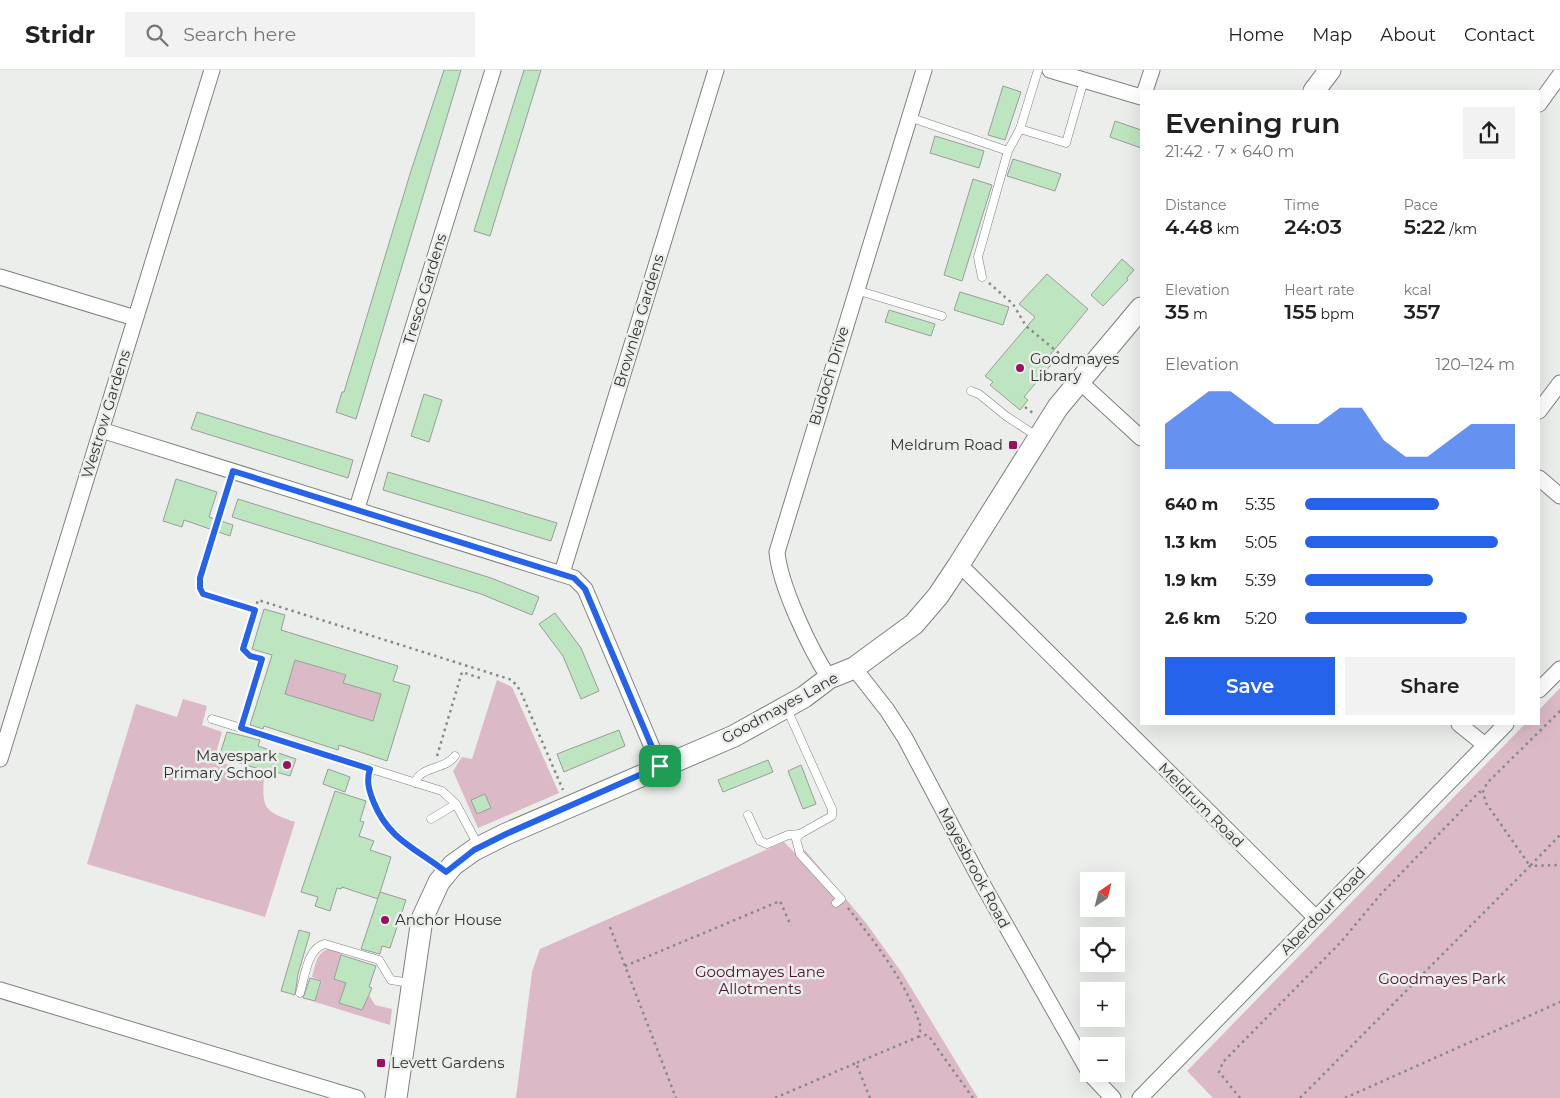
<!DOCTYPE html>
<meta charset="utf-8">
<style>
body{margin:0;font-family:Montserrat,sans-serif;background:#f2f2f2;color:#222;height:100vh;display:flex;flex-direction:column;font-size:19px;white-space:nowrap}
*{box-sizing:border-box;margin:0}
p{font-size:16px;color:#767676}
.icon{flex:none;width:28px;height:28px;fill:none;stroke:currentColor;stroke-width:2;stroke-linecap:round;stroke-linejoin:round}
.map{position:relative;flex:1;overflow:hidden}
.drawer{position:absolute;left:1140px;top:20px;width:400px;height:635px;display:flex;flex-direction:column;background:#fff;border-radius:0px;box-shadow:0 5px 20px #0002}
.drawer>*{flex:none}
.needle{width:32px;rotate:35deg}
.fabs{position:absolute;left:1080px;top:802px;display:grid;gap:10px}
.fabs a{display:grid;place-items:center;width:45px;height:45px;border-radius:0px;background:#fff;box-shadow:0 5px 20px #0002;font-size:25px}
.pin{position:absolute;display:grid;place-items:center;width:42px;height:42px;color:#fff;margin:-21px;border-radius:10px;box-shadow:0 2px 8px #0006}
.round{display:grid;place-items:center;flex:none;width:52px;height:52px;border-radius:0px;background:#f2f2f2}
.head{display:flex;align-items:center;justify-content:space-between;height:85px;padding:0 25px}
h1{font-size:28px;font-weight:600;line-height:38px}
.metrics{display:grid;grid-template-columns:repeat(3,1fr);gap:8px;height:85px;padding:5px 25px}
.metrics div{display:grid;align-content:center}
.metrics b{font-size:21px;font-weight:600}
.metrics small{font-size:14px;font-weight:400}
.metrics p{font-size:14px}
.chart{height:140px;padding:10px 25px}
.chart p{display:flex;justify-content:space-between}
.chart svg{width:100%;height:90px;margin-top:5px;fill:#2563eb;opacity:.7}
.primary-button{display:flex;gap:10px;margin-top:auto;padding:10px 25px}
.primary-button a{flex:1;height:58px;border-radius:0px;background:#2563eb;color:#fff;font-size:20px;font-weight:600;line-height:58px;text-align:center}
.primary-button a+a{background:#f2f2f2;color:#222}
ul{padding:0 25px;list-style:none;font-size:16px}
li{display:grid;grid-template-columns:80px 60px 1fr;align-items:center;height:38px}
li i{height:12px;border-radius:6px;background:#2563eb}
header{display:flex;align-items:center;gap:30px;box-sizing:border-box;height:70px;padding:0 25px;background:#fff;border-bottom:1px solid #e0e0e0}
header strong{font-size:24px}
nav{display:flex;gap:28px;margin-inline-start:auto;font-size:18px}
.search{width:350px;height:45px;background:#f2f2f2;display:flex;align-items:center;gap:12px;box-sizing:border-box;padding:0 18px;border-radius:0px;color:#767676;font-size:19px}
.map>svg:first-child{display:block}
</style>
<header>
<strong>Stridr</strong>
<div class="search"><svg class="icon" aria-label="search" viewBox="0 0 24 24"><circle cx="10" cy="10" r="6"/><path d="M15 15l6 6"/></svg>Search here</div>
<nav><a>Home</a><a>Map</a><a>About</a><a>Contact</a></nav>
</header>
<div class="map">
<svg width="1560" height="1028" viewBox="0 0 1560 1028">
<rect width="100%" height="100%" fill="#ebeeeb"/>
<g fill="#dbb9c7">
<path d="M295,590L383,617L373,651L285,624Z"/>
<path d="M497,610L512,617L559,723L478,758L453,701L462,687L472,689Z"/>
<path d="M1560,618V1028H1213L1187,1001L1525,654H1539V640Z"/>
<path d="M183,629L207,636L202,655L222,662L214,690L264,706C262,738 263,741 295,752L265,847L87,794L136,634L177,647Z"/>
<path d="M784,772L797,785L805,780L866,853L902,903L978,1028H516L532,902L540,879Z"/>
<path d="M332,878L342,882L334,908L346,913L339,933L362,940L369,925L375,935L392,939L390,955L315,932L322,911L312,907C316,894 316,881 332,878Z"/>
</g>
<g fill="#bde5bf" stroke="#9a9d9a" fill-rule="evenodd">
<path d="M444,0H461L356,349L336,342L342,322H344L410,104Z"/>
<path d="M524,0H541L490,166L474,161Z"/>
<path d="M1003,16L1021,22L1005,70L988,65Z"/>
<path d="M1115,51L1141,60V78L1110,67Z"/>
<path d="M935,66L984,81L979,98L930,83Z"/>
<path d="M1013,89L1061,104L1055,121L1007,106Z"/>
<path d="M973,109L992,115L962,211L944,205Z"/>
<path d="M1122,189L1134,200L1127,208L1128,210L1103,236L1091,225Z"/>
<path d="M1047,204L1088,239L1050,285L1055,290L1024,327L1028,330L1020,340L990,315L993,312L985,306L1035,247L1019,234Z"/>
<path d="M960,222L1009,237L1003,255L954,240Z"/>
<path d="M889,240L935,254L931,266L885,252Z"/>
<path d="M424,324L442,330L429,372L411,366Z"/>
<path d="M197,342L353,390L348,408L191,359Z"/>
<path d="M388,402L557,453L551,471L383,420Z"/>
<path d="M176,409L217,422L209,447L233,455L230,466L184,450L182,457L163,451Z"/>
<path d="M238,429L491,508L539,527L532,545L481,524L232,447Z"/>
<path d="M264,539L285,545L281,560L398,596L393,611L410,616L387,691L339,675L338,680L264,656L263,659L250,655L272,585L252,579ZM295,590L346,605L343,613L381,624L373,651L285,624Z"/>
<path d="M555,543L581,578L599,621L581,629L563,586L539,554Z"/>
<path d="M619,660L625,676L564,702L557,684Z"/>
<path d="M227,662L260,670L258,676L296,689L290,706L276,702L275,704L233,691L234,688L220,684Z"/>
<path d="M768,690L773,702L723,722L718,710Z"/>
<path d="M801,695L816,734L803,739L788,701Z"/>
<path d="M328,699L350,707L345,722L323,714Z"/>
<path d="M335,721L366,731L360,751L364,752L359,766L374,771L370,780L391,787L378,829L342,817L341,819L337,818L330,841L315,836L318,827L301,822Z"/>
<path d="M485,724L491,738L477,744L471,730Z"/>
<path d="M380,822L406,830L390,878L382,876L380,884L361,879Z"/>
<path d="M299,860L310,863L298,904L295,925L281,921Z"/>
<path d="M341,885L376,896L369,917L372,918L362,940L339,933L346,913L334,909Z"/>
<path d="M310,908L321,911L315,931L303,928Z"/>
</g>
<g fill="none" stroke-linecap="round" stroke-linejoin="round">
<g stroke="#7f827f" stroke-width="9">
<g id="lane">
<path d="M909,47L1008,81"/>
<path d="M1020,59L1066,73L1084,10"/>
<path d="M982,207L978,187L1008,81L1020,59L1038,0"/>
<path d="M856,220L942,246"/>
<path d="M971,321L979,324L1006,346L1038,367"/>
<path d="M787,639L832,739V746L800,764L796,769L800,784L841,829L836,833"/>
<path d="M212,649L442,721L456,734L478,775"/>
<path d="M371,699C366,711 369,721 374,733C388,768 418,780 446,802"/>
<path d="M415,713C420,696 445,700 455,686"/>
<path d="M748,745L760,771L767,774L788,765L800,764"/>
<path d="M431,749L456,734"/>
<path d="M300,923C305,907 307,878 325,874L379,890L391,910L410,913"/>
</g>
</g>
<g stroke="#7f827f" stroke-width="17">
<g id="street">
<path d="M1050,0L1141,27"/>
<path d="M1145,21L1152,0"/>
<path d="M1539,34L1560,5"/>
<path d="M0,207L135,248"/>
<path d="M1079,311L1141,368"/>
<path d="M1539,341L1560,313"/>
<path d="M101,360L574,508L585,519L660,696"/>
<path d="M1539,408L1560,426"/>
<path d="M357,438L493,0"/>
<path d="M958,496L966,501L1316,848"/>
<path d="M562,503L716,0"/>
<path d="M854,598L887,640L905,668L983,815L1089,1002"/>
<path d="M829,608C810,579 780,516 777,482L924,0"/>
<path d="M1539,620L1560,599"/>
<path d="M1459,654L1485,675"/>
<path d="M0,689L212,0"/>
<path d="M0,920L357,1028"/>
<path d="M1090,1004L1113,1028"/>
<path d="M1140,1028L1506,654"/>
</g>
</g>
<g stroke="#7f827f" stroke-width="23">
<g id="secondary">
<path d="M1314,21L1330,0"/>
<path d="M396,1028L422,849L439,812L453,795L474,780L506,764L734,666L804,627L829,608L854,598L914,554L938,526L958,496L1058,337L1141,238"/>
</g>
</g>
<g stroke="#878987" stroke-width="2.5" stroke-dasharray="2.5 4" stroke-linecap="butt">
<path d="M989,213L1013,234L1026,256L1072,294"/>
<path d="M1025,337L1033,343"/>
<path d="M229,414L200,508V518L203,524L255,540L243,579L250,585L262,589L244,648"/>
<path d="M255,540L258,530L512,610L520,620L563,720"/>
<path d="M1560,641L1487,713L1483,722L1486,733L1530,796L1560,765"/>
<path d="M437,686L462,602L480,608"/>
<path d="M848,838C875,872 909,916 921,958L918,967L856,993"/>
<path d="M610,857L676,1028"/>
<path d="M625,896L780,831L791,856"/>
<path d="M918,967L926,965L930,968L973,1028"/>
<path d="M775,1028L856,993L870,1028"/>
<path d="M1240,1028L1219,1002L1223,992L1340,873L1381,824L1465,737L1479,722H1483"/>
<path d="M1300,1028L1530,796L1560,795"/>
<path d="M1345,1028L1560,932"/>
</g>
<use href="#lane" stroke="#fff" stroke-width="8"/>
<use href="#street" stroke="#fff" stroke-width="15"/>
<use href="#secondary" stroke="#fff" stroke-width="21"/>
</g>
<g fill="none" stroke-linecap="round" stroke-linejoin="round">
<g stroke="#fff" stroke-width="10">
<path id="route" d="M233,401L574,508L585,519L660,696L506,764L474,780L446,802C417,779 389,770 374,733C369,721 366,711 370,699L241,658L262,589L250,586L243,579L255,540L203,524L200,518V508Z"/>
</g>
<use href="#route" stroke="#2563eb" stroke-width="6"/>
</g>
<g fill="#991063" stroke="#ebeeeb" stroke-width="2">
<circle cx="1020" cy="298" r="5"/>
<rect x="1008" y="370" width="10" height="10" rx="2.5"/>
<circle cx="287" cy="695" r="5"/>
<circle cx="385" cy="850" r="5"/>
<rect x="376" y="988" width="10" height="10" rx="2.5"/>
</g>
<g text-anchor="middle" stroke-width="5" stroke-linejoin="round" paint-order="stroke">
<g font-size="15" fill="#313231" stroke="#ebeeeb">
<text transform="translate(425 219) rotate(-73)" y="5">Tresco Gardens</text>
<text transform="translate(639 251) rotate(-73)" y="5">Brownlea Gardens</text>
<text transform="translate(829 306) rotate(-73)" y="5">Budoch Drive</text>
<text transform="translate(106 344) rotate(-73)" y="5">Westrow Gardens</text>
<text transform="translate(780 638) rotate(-29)" y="5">Goodmayes Lane</text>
<text transform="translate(1201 735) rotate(45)" y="5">Meldrum Road</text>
<text transform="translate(974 798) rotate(62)" y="5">Mayesbrook Road</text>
<text transform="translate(1323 841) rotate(-46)" y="5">Aberdour Road</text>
</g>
<g font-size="15" fill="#313231" stroke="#ebeeeb" text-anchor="start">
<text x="1030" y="294">Goodmayes<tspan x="1030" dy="17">Library</tspan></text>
<text x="1003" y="380" text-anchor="end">Meldrum Road</text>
<text x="277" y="691" text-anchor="end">Mayespark<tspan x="277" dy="17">Primary School</tspan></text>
<text x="395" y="855">Anchor House</text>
<text x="391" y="998">Levett Gardens</text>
</g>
<g font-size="15" fill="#4f1233" stroke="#ebeeeb">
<text x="760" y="907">Goodmayes Lane<tspan x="760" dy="17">Allotments</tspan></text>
<text x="1442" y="914">Goodmayes Park</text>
</g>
</g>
</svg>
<div class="fabs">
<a><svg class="needle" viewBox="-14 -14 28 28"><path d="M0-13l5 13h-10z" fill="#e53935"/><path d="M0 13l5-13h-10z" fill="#767676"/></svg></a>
<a><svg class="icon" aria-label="locate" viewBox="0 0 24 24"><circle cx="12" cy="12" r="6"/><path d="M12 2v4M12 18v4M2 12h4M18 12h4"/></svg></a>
<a>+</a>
<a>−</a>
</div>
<div class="pin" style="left:660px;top:696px;background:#1e9e55"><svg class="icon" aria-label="arrive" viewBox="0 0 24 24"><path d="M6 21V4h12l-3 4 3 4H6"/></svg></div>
<section class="drawer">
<div class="head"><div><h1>Evening run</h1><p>21:42 · 7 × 640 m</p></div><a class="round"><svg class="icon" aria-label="share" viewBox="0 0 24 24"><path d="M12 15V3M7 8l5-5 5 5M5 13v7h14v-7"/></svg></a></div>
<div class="metrics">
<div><p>Distance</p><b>4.48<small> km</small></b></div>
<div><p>Time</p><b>24:03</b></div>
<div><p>Pace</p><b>5:22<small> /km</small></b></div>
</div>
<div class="metrics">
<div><p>Elevation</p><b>35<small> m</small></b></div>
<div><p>Heart rate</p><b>155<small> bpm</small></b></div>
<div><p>kcal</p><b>357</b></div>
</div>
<div class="chart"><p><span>Elevation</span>120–124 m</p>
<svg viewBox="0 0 160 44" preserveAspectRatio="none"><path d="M0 44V22L10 14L20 6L30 6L40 14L50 22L60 22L70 22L80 14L90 14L100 30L110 38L120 38L130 30L140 22L150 22L160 22V44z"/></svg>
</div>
<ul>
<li><b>640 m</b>5:35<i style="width:64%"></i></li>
<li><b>1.3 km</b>5:05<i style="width:92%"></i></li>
<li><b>1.9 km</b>5:39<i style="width:61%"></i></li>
<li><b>2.6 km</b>5:20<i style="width:77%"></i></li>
</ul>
<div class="primary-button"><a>Save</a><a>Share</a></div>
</section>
</div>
